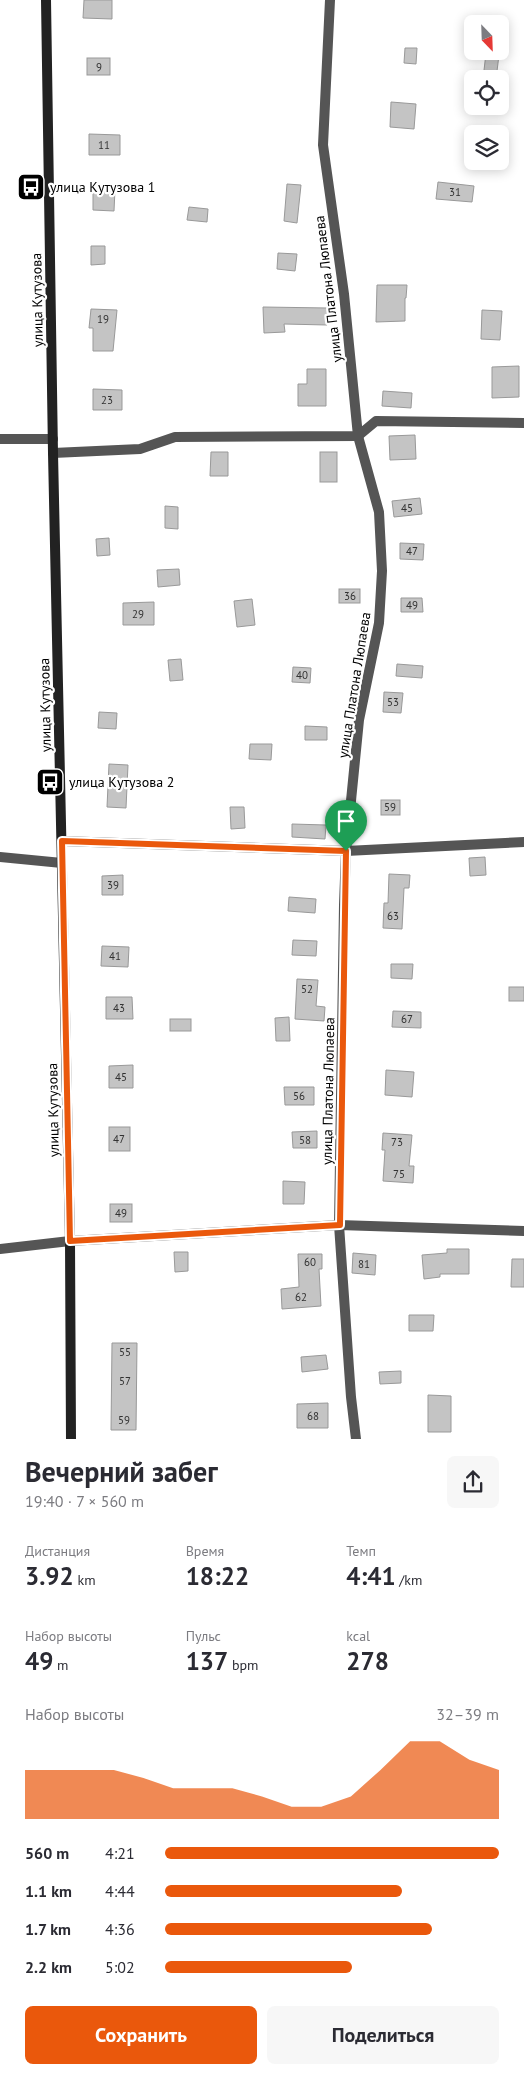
<!DOCTYPE html>
<html lang="ru">
<meta charset="utf-8">
<style>
body{margin:0;font-family:"PT Sans",sans-serif;background:#f7f7f7;color:#2b2b33;height:100vh;display:flex;flex-direction:column;font-size:19px;white-space:nowrap}
*{box-sizing:border-box;margin:0}
p{font-size:16px;color:#7c7c81}
.icon{flex:none;width:28px;height:28px;fill:none;stroke:currentColor;stroke-width:2;stroke-linecap:round;stroke-linejoin:round}
.map{position:relative;height:1439px;overflow:hidden}
.sheet{display:flex;flex-direction:column;background:#fff;flex:1}
.sheet>*{flex:none}
.needle{width:32px;rotate:157deg}
.fabs{position:absolute;left:464px;top:15px;display:grid;gap:10px}
.fabs a{display:grid;place-items:center;width:45px;height:45px;border-radius:8px;background:#fff;box-shadow:0 2px 12px #0003;font-size:25px}
.pin{position:absolute;display:grid;place-items:center;width:42px;height:42px;color:#fff;margin:-51px -21px;border-radius:50% 50% 50% 0;rotate:-45deg;box-shadow:0 0 5px #0007}
.pin .icon{rotate:45deg}
.round{display:grid;place-items:center;flex:none;width:52px;height:52px;border-radius:8px;background:#f7f7f7}
.headline{display:flex;align-items:center;justify-content:space-between;height:85px;padding:0 25px}
h1{font-size:28px;font-weight:600;line-height:38px}
.figures{display:grid;grid-template-columns:repeat(3,1fr);gap:8px;height:85px;padding:5px 25px}
.figures div{display:grid;align-content:center}
.figures b{font-size:25px;font-weight:600}
.figures small{font-size:14px;font-weight:400}
.figures p{font-size:14px}
.chart{height:140px;padding:10px 25px}
.chart p{display:flex;justify-content:space-between}
.chart svg{width:100%;height:90px;margin-top:5px;fill:#ea580c;opacity:.7}
.button{display:flex;gap:10px;margin-top:auto;padding:10px 25px}
.button a{flex:1;height:58px;border-radius:8px;background:#ea580c;color:#fff;font-size:20px;font-weight:600;line-height:58px;text-align:center}
.button a+a{background:#f7f7f7;color:#2b2b33}
ul{padding:0 25px;list-style:none;font-size:16px}
li{display:grid;grid-template-columns:80px 60px 1fr;align-items:center;height:38px}
li i{height:12px;border-radius:6px;background:#ea580c}
.map>svg:first-child{display:block}
</style>
<div class="map">
<svg width="524" height="1439" viewBox="0 0 524 1439">
<rect width="100%" height="100%" fill="#fff"/>
<g fill="#c4c4c4" stroke="#999">
<path d="M84,0H112V19L83,18Z"/>
<path d="M405,48H417L416,64L404,63Z"/>
<path d="M486,53L499,55L496,79H483Z"/>
<rect x="87" y="58" width="23" height="17"/>
<path d="M391,102L416,104L414,129L390,127Z"/>
<path d="M89,134L120,135V155H89Z"/>
<path d="M438,182L474,186L472,202L436,199Z"/>
<path d="M287,184L301,185L297,223L284,221Z"/>
<path d="M93,189H115L114,211L93,210Z"/>
<path d="M189,207L208,209L207,222L187,220Z"/>
<path d="M91,246H105V264L91,265Z"/>
<path d="M278,253L297,254L295,271L277,269Z"/>
<path d="M377,285H407L406,298H405V321L376,322Z"/>
<path d="M263,307L328,308L327,325L284,324L285,332L264,333Z"/>
<path d="M91,309L117,310L113,351H93V328H89Z"/>
<path d="M482,310L502,311L500,340L481,339Z"/>
<path d="M519,366V397L492,398V367Z"/>
<path d="M307,369H326V406H298V384H307Z"/>
<path d="M93,389L122,390V410H93Z"/>
<path d="M383,391L412,393L411,408L382,406Z"/>
<path d="M415,435L416,459L390,460L389,436Z"/>
<path d="M211,452H228V476H210Z"/>
<rect x="320" y="452" width="17" height="30"/>
<path d="M420,498L422,514L394,517L392,501Z"/>
<path d="M165,506L178,507V529L165,528Z"/>
<path d="M109,538L110,555L97,556L96,539Z"/>
<path d="M400,543L424,544L423,560L400,559Z"/>
<path d="M179,569L180,585L158,587L157,570Z"/>
<rect x="339" y="589" width="21" height="14"/>
<path d="M401,598H422L423,612H401Z"/>
<path d="M252,599L255,625L237,627L234,601Z"/>
<path d="M154,602V625H123V603Z"/>
<path d="M181,659L183,680L170,681L168,660Z"/>
<path d="M397,664L423,666L422,678L396,676Z"/>
<path d="M293,667L311,668L310,683L292,682Z"/>
<path d="M384,692L403,693L401,713L383,712Z"/>
<path d="M99,712L117,713L116,729L98,728Z"/>
<path d="M305,726L327,727V740H305Z"/>
<path d="M250,744H272L271,760L249,759Z"/>
<path d="M109,764L128,765L126,808L107,807Z"/>
<rect x="381" y="800" width="19" height="15"/>
<path d="M230,807H244L245,828L231,829Z"/>
<path d="M292,824L326,825L325,839L292,837Z"/>
<path d="M485,857L486,875L470,876L469,858Z"/>
<path d="M389,874L410,875L409,888H404L402,929L383,928L384,903H388Z"/>
<path d="M123,875V895H102V876Z"/>
<path d="M289,897L316,899L315,913L288,911Z"/>
<path d="M293,940L317,941L316,956L292,955Z"/>
<path d="M102,946L129,947L128,967L101,966Z"/>
<path d="M391,964H413L412,979L391,978Z"/>
<path d="M297,979L318,980L316,1006L325,1007L324,1021L295,1019Z"/>
<rect x="509" y="987" width="15" height="14"/>
<path d="M106,997H132L133,1019H106Z"/>
<path d="M393,1011L421,1012V1028L392,1027Z"/>
<path d="M289,1017L290,1041H276L275,1018Z"/>
<rect x="170" y="1019" width="21" height="12"/>
<path d="M133,1065V1088H109V1066Z"/>
<path d="M386,1070L414,1072L412,1097L385,1095Z"/>
<path d="M284,1087H314V1105H285Z"/>
<rect x="109" y="1127" width="21" height="24"/>
<path d="M317,1131V1148H293L292,1132Z"/>
<path d="M383,1133L412,1135L409,1166H414L413,1183L383,1181L385,1150H382Z"/>
<path d="M283,1181L305,1182L304,1204H283Z"/>
<rect x="110" y="1204" width="22" height="18"/>
<path d="M447,1249H469V1274H440V1277L424,1279L422,1255L447,1253Z"/>
<path d="M174,1252H188V1271L175,1272Z"/>
<path d="M353,1253L376,1255L375,1275L352,1273Z"/>
<path d="M298,1254H322V1269H319L321,1306L282,1309L281,1289L299,1287Z"/>
<path d="M512,1259H524V1287H511Z"/>
<path d="M409,1315H434L433,1331H409Z"/>
<path d="M112,1343H137L136,1430H111Z"/>
<path d="M326,1355L328,1369L302,1372L301,1357Z"/>
<path d="M401,1371V1383L380,1384L379,1372Z"/>
<path d="M428,1395L451,1396V1432H428Z"/>
<path d="M328,1403V1428H297V1404Z"/>
</g>
<g fill="none" stroke-linecap="round" stroke-linejoin="round">
<g stroke="#555" stroke-width="10">
<path d="M330,0L323,145L344,294L358,436L379,512L382,571L379,623L359,720L346,851L344,905L339,1225L351,1397L356,1439"/>
<path d="M0,439H53"/>
<path d="M53,453L140,449L175,437L358,436L376,421L524,423"/>
<path d="M62,841L346,851L524,842"/>
<path d="M0,857L62,863"/>
<path d="M0,1249L70,1241L339,1225L524,1231"/>
</g>
<path stroke="#222" stroke-width="10" d="M46,0L53,453L70,1241L71,1439"/>
</g>
<g fill="none" stroke-linecap="round" stroke-linejoin="round">
<g stroke="#fff" stroke-width="10">
<path id="route" d="M62,841L346,851L340,1225L70,1241Z"/>
</g>
<use href="#route" stroke="#ea580c" stroke-width="6"/>
</g>
<defs>
<g id="bus-square" transform="scale(1.4375)"><rect x="-9" y="-9" width="18" height="18" rx="4" fill="#000" stroke="#fff"/><path d="M-5-6H5V4H4V6H2V4H-2V6H-4V4H-5ZM-3.5-4V0h7V-4ZM-3.5 1.2v1.5H-2V1.2ZM2 1.2v1.5H3.5V1.2Z" fill="#fff"/></g>
</defs>
<g fill-rule="evenodd">
<use href="#bus-square" x="31" y="187"/>
<use href="#bus-square" x="50" y="782"/>
</g>
<g text-anchor="middle" stroke-width="4.5" stroke-linejoin="round" paint-order="stroke">
<g font-size="11" fill="#313131">
<text x="99" y="71">9</text>
<text x="104" y="149">11</text>
<text x="455" y="196">31</text>
<text x="103" y="323">19</text>
<text x="107" y="404">23</text>
<text x="407" y="512">45</text>
<text x="412" y="555">47</text>
<text x="350" y="600">36</text>
<text x="412" y="609">49</text>
<text x="138" y="618">29</text>
<text x="302" y="679">40</text>
<text x="393" y="706">53</text>
<text x="390" y="811">59</text>
<text x="113" y="889">39</text>
<text x="393" y="920">63</text>
<text x="115" y="960">41</text>
<text x="307" y="993">52</text>
<text x="119" y="1012">43</text>
<text x="407" y="1023">67</text>
<text x="121" y="1081">45</text>
<text x="299" y="1100">56</text>
<text x="119" y="1143">47</text>
<text x="305" y="1144">58</text>
<text x="397" y="1146">73</text>
<text x="399" y="1178">75</text>
<text x="121" y="1217">49</text>
<text x="310" y="1266">60</text>
<text x="364" y="1268">81</text>
<text x="301" y="1301">62</text>
<text x="125" y="1356">55</text>
<text x="125" y="1385">57</text>
<text x="313" y="1420">68</text>
<text x="124" y="1424">59</text>
</g>
<g font-size="14" fill="#000" stroke="#fff" text-anchor="start">
<text x="50" y="192">улица Кутузова 1</text>
<text x="69" y="787">улица Кутузова 2</text>
</g>
<g font-size="14" fill="#000" stroke="#fff">
<text transform="translate(328 289) rotate(-97)" y="5">улица Платона Люпаева</text>
<text transform="translate(37 300) rotate(-91)" y="5">улица Кутузова</text>
<text transform="translate(354 685) rotate(-81)" y="5">улица Платона Люпаева</text>
<text transform="translate(45 705) rotate(-91)" y="5">улица Кутузова</text>
<text transform="translate(328 1091) rotate(-89)" y="5">улица Платона Люпаева</text>
<text transform="translate(53 1110) rotate(-91)" y="5">улица Кутузова</text>
</g>
</g>
</svg>
<div class="fabs">
<a><svg class="needle" viewBox="-14 -14 28 28"><path d="M0-13l5 13h-10z" fill="#e53935"/><path d="M0 13l5-13h-10z" fill="#7c7c81"/></svg></a>
<a><svg class="icon" aria-label="locate" viewBox="0 0 24 24"><circle cx="12" cy="12" r="6"/><path d="M12 2v4M12 18v4M2 12h4M18 12h4"/></svg></a>
<a><svg class="icon" aria-label="layers" viewBox="0 0 24 24"><path d="M12 4l9 5-9 5-9-5zM3 14l9 5 9-5"/></svg></a>
</div>
<div class="pin" style="left:346px;top:851px;background:#1e9e55"><svg class="icon" aria-label="arrive" viewBox="0 0 24 24"><path d="M6 21V4h12l-3 4 3 4H6"/></svg></div>
</div>
<section class="sheet">
<div class="headline"><div><h1>Вечерний забег</h1><p>19:40 · 7 × 560 m</p></div><a class="round"><svg class="icon" aria-label="share" viewBox="0 0 24 24"><path d="M12 15V3M7 8l5-5 5 5M5 13v7h14v-7"/></svg></a></div>
<div class="figures">
<div><p>Дистанция</p><b>3.92<small> km</small></b></div>
<div><p>Время</p><b>18:22</b></div>
<div><p>Темп</p><b>4:41<small> /km</small></b></div>
</div>
<div class="figures">
<div><p>Набор высоты</p><b>49<small> m</small></b></div>
<div><p>Пульс</p><b>137<small> bpm</small></b></div>
<div><p>kcal</p><b>278</b></div>
</div>
<div class="chart"><p><span>Набор высоты</span>32–39 m</p>
<svg viewBox="0 0 160 44" preserveAspectRatio="none"><path d="M0 44V20L10 20L20 20L30 20L40 24L50 29L60 29L70 29L80 33L90 38L100 38L110 33L120 20L130 6L140 6L150 15L160 20V44z"/></svg>
</div>
<ul>
<li><b>560 m</b>4:21<i style="width:100%"></i></li>
<li><b>1.1 km</b>4:44<i style="width:71%"></i></li>
<li><b>1.7 km</b>4:36<i style="width:80%"></i></li>
<li><b>2.2 km</b>5:02<i style="width:56%"></i></li>
</ul>
<div class="button"><a>Сохранить</a><a>Поделиться</a></div>
</section>
